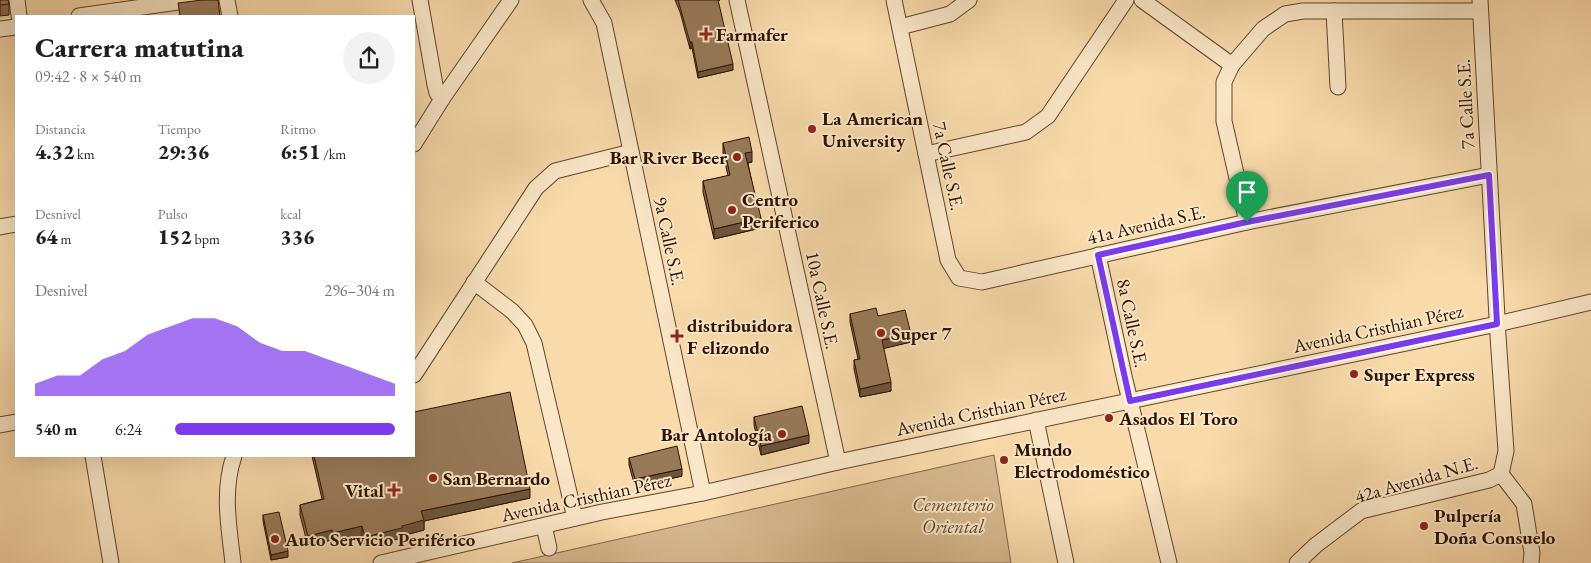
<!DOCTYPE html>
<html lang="es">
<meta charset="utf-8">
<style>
body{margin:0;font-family:"EB Garamond",serif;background:#f2f2f2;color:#202124;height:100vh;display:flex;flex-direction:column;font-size:19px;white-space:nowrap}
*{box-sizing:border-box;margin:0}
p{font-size:16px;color:#757577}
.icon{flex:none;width:28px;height:28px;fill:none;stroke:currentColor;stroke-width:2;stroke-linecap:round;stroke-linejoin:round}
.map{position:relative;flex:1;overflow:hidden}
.panel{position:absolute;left:15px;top:15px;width:400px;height:442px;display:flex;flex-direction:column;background:#fff;border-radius:0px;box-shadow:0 5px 20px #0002}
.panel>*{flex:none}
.pin{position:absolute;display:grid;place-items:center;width:42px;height:42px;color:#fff;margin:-51px -21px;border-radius:50% 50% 50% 0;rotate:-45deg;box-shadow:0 0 5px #0007}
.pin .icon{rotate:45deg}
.round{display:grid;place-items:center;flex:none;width:52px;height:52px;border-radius:26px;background:#f2f2f2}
.head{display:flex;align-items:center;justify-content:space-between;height:85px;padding:0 20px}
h1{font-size:28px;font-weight:800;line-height:38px}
.stats{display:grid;grid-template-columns:repeat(3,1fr);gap:8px;height:85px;padding:5px 20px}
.stats div{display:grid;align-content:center}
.stats b{font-size:21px;font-weight:800}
.stats small{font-size:14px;font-weight:400}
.stats p{font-size:14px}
.chart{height:140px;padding:10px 20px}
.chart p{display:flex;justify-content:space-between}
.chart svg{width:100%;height:90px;margin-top:5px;fill:#7c3aed;opacity:.7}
ul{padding:0 20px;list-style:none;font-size:16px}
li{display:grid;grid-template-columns:80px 60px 1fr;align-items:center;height:38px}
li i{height:12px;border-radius:6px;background:#7c3aed}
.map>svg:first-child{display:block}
</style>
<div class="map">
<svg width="1591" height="563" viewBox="0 0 1591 563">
<rect width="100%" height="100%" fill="#f8daab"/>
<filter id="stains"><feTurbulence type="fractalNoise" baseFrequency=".004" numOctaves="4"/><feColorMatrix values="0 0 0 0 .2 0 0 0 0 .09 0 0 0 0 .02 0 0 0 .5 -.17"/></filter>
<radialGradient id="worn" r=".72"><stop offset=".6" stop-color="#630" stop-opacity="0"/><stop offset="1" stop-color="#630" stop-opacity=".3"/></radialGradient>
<path fill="#d6b88e" stroke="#826547" d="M994,455L1011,563H512Z"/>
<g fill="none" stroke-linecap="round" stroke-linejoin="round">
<g stroke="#61442b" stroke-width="17">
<g id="minor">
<path d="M17,0L19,16"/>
<path d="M227,0L230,16"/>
<path d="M420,0L435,85L437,93L442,99"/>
<path d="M591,0L604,23L703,493"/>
<path d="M737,0L838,462"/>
<path d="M894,0L948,260L959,278L982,282L1247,222L1489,175"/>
<path d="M1142,0L1232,65"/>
<path d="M1480,0L1498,336L1506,451L1501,474"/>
<path d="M1334,11L1338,87"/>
<path d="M79,16L192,0"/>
<path d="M900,27L950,14L969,0"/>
<path d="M0,29L16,27"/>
<path d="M414,144L442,99L511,0"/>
<path d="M926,154L1026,132L1048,116L1126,0"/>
<path d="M1247,222L1224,121V82L1232,65L1263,29L1285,14L1303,11H1480"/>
<path d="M0,227L16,224"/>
<path d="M1098,255L1124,376L1169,563"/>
<path d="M474,282L512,311L525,325L534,343L575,518"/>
<path d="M414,375L536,188L555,171L631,152"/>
<path d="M1036,420L1066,563"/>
<path d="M0,425L16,422"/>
<path d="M93,456L111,563"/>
<path d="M1501,474L1524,504L1532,553L1531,563"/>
<path d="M544,526L549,548"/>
<path d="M233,563C229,527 222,491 234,456"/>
<path d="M381,563L602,512L703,493L838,462L1497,324L1591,302"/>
<path d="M1297,563L1316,545L1361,511L1489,480L1501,474"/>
</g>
</g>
<use href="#minor" stroke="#fae7c8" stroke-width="15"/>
</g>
<g fill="#83694d" stroke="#2f1200">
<path d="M0,0L9,4V15L0,16Z"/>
<path d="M675,0H720L718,1L733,70L698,78L692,48L690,49L680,12Z"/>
<path d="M723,143L752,162L748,163L761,228L714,239L703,192V181L728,176L723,153Z"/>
<path d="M850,314L878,316L911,342L883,348L891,391L860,397L854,369V360L858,359L850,322Z"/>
<path d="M754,417L809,443L761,455L754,425Z"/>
<path d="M312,456H414L530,498L424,521V530L402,536V538L365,547L362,536L333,543L332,540L308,546L300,515V505L322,499Z"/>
<path d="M629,458L682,476L635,487L629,465Z"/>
<path d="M263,515L288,557L271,560L263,521Z"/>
</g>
<g fill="#6a553e" stroke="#2f1200">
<path d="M690,42H692V48L690,49Z"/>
<path d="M733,64V70L698,78V72Z"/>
<path d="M752,152V162L745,163V153Z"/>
<path d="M761,218V228L714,239V229Z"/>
<path d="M911,334V342L882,349V340Z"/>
<path d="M891,382V391L860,397V389Z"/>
<path d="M809,435V443L761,455V446Z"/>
<path d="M682,469V476L635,487V479Z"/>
<path d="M530,489V498L424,521V530L402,536V538L365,547V537L402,526L421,511Z"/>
<path d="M362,526V536L333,543V533Z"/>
<path d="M332,530V540L308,546V536Z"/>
<path d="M288,551V557L271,560V555Z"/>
</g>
<g fill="#987a59" stroke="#2f1200">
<path d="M0,0H8L9,4L0,5Z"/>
<path d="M202,0H218L220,16H180L178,3Z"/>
<path d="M678,0H718L733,64L698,72L692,42H690Z"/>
<path d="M749,137L752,152L745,153L761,218L714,229L703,181L730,175L723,143Z"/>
<path d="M876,308L878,316L905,310L911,334L882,340L891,382L860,389L854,360L860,359L850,314Z"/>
<path d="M510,392L530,489L421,511L424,520L402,526V528L365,537L362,526L333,533L332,530L308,536L300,505L324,499L314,456H414V412Z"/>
<path d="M802,406L809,435L761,446L754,417Z"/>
<path d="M677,446L682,469L635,479L629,458Z"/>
<path d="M279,512L288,551L271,555L263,515Z"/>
</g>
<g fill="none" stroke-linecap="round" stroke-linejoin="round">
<g stroke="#fff" stroke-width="10">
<path id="route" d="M1489,175L1497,324L1130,401L1098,255L1247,222Z"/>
</g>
<use href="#route" stroke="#7c3aed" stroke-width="6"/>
</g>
<g fill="#8f2418" stroke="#fae7c8" stroke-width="2">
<path d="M703.5 26.5h5v5h5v5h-5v5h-5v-5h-5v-5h5z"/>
<circle cx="812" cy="129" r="5"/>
<circle cx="737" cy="157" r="5"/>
<circle cx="732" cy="210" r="5"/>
<circle cx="881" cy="333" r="5"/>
<path d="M674.5 328.5h5v5h5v5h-5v5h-5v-5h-5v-5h5z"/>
<circle cx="1354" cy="374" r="5"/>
<circle cx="1109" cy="418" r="5"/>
<circle cx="782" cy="434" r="5"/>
<circle cx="1004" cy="460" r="5"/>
<circle cx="433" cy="478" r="5"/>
<path d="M391.5 482.5h5v5h5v5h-5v5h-5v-5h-5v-5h5z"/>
<circle cx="1424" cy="526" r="5"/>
<circle cx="275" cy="539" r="5"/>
</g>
<g text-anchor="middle" stroke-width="4" stroke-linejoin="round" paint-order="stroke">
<g font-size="19" font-weight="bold" fill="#2f1200" stroke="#fae7c8" text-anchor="start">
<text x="716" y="41">Farmafer</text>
<text x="822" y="125">La American<tspan x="822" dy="22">University</tspan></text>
<text x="727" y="164" text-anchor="end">Bar River Beer</text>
<text x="742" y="206">Centro<tspan x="742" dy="22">Periferico</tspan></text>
<text x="687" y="332">distribuidora<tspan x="687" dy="22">F elizondo</tspan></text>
<text x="891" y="340">Super 7</text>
<text x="1364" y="381">Super Express</text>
<text x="1119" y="425">Asados El Toro</text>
<text x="772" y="441" text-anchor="end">Bar Antología</text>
<text x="1014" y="456">Mundo<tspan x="1014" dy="22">Electrodoméstico</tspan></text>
<text x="443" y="485">San Bernardo</text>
<text x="384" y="497" text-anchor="end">Vital</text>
<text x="1434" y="522">Pulpería<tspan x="1434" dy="22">Doña Consuelo</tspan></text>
<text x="285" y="546">Auto Servicio Periférico</text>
</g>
<g font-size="19" fill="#2f1200" stroke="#fae7c8">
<text transform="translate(1465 104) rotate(-93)" y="7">7a Calle S.E.</text>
<text transform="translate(949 166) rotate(78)" y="7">7a Calle S.E.</text>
<text transform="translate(1146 224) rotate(-13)" y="7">41a Avenida S.E.</text>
<text transform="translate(670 241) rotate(78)" y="7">9a Calle S.E.</text>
<text transform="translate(823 300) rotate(78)" y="7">10a Calle S.E.</text>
<text transform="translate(1133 323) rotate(78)" y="7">8a Calle S.E.</text>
<text transform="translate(1378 328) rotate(-12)" y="7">Avenida Cristhian Pérez</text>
<text transform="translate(981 411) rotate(-12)" y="7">Avenida Cristhian Pérez</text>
<text transform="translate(1416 479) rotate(-16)" y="7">42a Avenida N.E.</text>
<text transform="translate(586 497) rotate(-12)" y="7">Avenida Cristhian Pérez</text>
</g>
<g font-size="19" font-style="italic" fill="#61442b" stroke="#fae7c8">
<text x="953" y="511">Cementerio<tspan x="953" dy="22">Oriental</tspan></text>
</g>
</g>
<rect width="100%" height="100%" filter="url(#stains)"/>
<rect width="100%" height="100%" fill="url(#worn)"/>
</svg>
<div class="pin" style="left:1247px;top:222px;background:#1e9e55"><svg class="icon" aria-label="arrive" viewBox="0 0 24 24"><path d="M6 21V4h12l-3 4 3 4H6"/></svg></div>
<section class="panel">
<div class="head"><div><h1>Carrera matutina</h1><p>09:42 · 8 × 540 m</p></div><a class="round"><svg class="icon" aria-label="share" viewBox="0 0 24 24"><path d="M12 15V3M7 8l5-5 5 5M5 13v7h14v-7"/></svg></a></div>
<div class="stats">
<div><p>Distancia</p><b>4.32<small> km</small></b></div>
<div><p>Tiempo</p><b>29:36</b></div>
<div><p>Ritmo</p><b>6:51<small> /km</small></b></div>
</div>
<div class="stats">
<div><p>Desnivel</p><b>64<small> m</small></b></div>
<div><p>Pulso</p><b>152<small> bpm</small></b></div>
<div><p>kcal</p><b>336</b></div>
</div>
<div class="chart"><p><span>Desnivel</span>296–304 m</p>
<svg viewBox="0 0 160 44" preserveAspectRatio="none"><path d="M0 44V38L10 34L20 34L30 26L40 22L50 14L60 10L70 6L80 6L90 10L100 18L110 22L120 22L130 26L140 30L150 34L160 38V44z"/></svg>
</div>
<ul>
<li><b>540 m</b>6:24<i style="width:100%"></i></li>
</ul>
</section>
</div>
